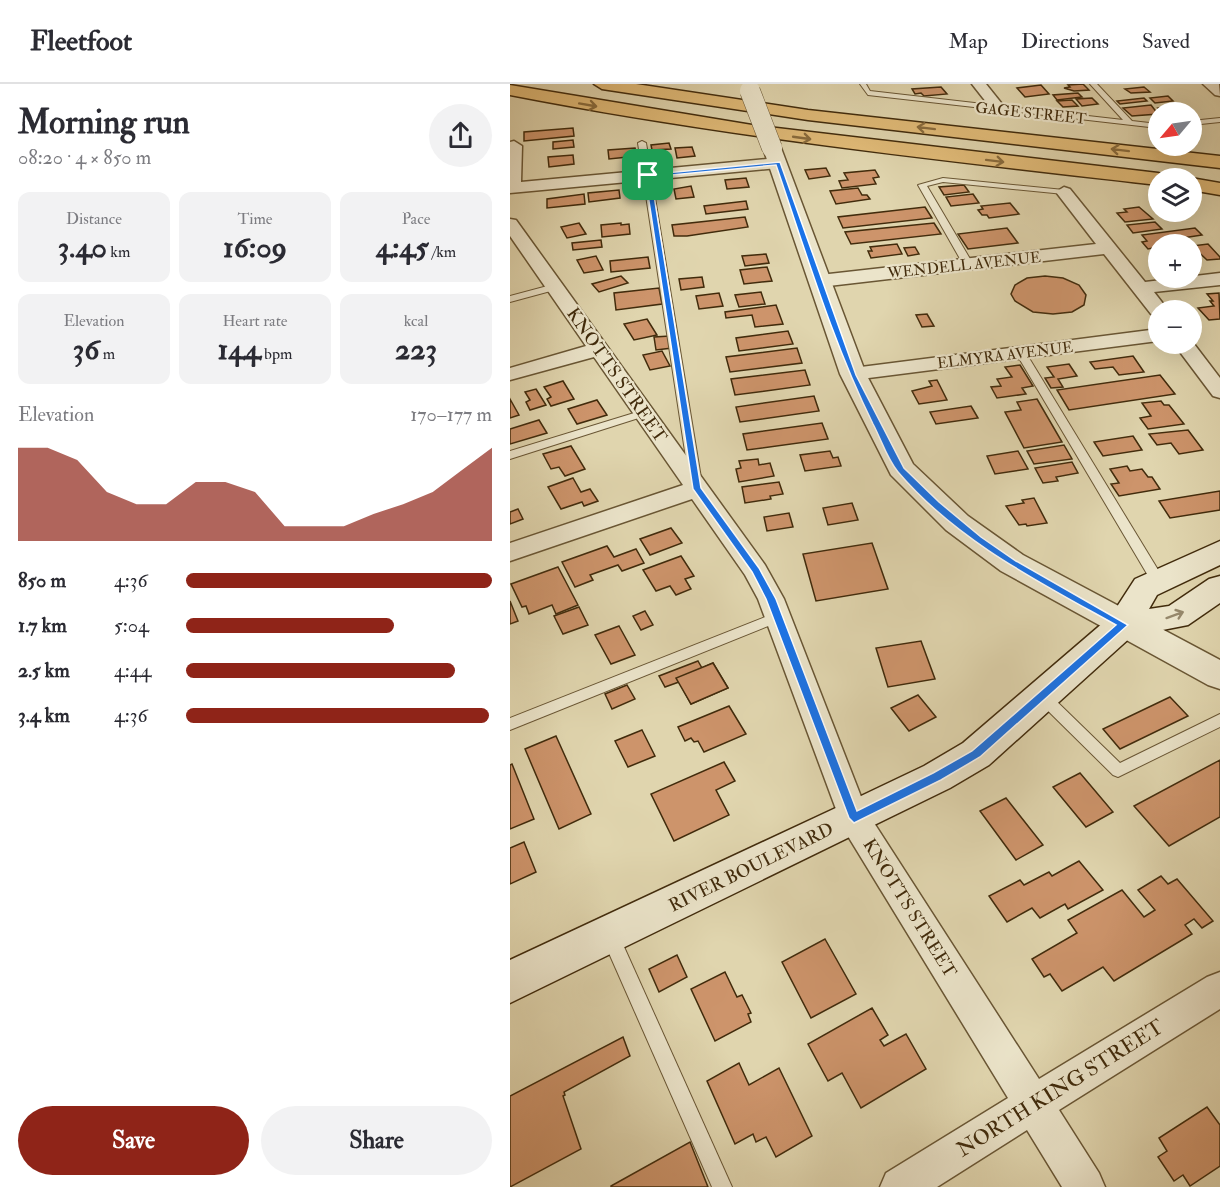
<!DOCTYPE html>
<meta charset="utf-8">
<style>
body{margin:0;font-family:"IM FELL Double Pica",serif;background:#f2f2f3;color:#2b2b33;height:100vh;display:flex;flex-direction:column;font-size:22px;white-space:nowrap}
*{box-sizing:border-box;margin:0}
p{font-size:20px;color:#7c7c81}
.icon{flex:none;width:33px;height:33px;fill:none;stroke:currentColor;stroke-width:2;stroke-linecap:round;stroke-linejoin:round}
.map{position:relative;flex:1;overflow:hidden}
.details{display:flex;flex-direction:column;background:#fff;width:510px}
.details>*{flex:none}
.needle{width:39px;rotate:241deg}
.buttons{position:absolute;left:638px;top:18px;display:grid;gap:12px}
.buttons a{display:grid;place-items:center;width:54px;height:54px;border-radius:50%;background:#fff;box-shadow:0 6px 24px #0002;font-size:30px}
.pin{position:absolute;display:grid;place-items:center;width:51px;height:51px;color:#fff;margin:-26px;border-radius:12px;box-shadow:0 3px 9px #0006}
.round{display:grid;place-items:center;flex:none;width:63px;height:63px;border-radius:32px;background:#f2f2f3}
.headline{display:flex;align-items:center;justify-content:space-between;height:102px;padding:0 18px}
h1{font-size:33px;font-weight:800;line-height:45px}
.stats{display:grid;grid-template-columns:repeat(3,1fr);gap:9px;height:102px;padding:6px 18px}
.stats div{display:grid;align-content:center;border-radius:12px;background:#f2f2f3;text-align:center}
.stats b{font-size:30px;font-weight:800}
.stats small{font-size:16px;font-weight:400}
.stats p{font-size:16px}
.chart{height:168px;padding:12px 18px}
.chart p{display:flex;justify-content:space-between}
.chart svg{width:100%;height:108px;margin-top:6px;fill:#8f2418;opacity:.7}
.action{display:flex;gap:12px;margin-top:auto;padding:12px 18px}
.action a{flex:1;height:69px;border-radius:36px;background:#8f2418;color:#fff;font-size:24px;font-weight:800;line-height:69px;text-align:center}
.action a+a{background:#f2f2f3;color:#2b2b33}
ul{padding:0 18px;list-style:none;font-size:20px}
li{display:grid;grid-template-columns:96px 72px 1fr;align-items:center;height:45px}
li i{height:15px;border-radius:8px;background:#8f2418}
header{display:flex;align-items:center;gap:36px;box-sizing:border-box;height:84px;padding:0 30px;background:#fff;border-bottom:2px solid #e1e1e2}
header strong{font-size:28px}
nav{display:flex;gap:33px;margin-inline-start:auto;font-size:21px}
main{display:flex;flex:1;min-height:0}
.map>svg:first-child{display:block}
</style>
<header>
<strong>Fleetfoot</strong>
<nav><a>Map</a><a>Directions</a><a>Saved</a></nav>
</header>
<main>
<section class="details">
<div class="headline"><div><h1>Morning run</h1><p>08:20 · 4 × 850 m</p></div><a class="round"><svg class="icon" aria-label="share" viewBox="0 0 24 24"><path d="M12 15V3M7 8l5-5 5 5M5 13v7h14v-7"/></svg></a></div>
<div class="stats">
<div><p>Distance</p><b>3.40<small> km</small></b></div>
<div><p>Time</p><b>16:09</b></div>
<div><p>Pace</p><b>4:45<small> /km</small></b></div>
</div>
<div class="stats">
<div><p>Elevation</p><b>36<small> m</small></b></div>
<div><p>Heart rate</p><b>144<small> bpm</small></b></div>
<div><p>kcal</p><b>223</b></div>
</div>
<div class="chart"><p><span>Elevation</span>170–177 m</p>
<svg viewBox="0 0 160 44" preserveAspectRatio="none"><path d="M0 44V6L10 6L20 11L30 24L40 29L50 29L60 20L70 20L80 24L90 38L100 38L110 38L120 33L130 29L140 24L150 15L160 6V44z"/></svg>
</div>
<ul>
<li><b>850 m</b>4:36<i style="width:100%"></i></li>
<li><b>1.7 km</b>5:04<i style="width:68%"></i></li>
<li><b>2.5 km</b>4:44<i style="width:88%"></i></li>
<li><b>3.4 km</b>4:36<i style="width:99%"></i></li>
</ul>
<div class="action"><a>Save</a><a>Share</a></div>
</section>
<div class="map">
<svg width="710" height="1103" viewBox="0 0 710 1103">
<rect width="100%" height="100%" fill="#e0d5ae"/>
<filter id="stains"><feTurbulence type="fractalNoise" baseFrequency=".00333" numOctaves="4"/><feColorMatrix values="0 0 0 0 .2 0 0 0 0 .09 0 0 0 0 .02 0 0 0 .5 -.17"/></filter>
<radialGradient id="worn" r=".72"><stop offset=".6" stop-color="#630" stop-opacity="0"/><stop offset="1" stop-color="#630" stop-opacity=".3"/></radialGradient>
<g fill="#cd946b" stroke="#412b0c" stroke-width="1.5">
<path d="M573,0L579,6L564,7L554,4L560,3L558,1Z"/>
<path d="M531,1L539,10L515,13L507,4Z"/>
<path d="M431,3L437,10L414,12L411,9L405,10L402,5Z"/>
<path d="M634,3L640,8L621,9L615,5Z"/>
<path d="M568,9L572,13L547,16L543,11Z"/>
<path d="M658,12L663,17L645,19L640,14Z"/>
<path d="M582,14L588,20L572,22L566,15Z"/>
<path d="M634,14L637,17L610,20L607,17Z"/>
<path d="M562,16L568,22L553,23L547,17Z"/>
<path d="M641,21L648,30L622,32L613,24Z"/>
<path d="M674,22L683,30L652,28L648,24Z"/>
<path d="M63,44L64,52L14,57V48Z"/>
<path d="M63,56L64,63L43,65V58Z"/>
<path d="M159,59L161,65L142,66L141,61Z"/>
<path d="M182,63L185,72L167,74L165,64Z"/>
<path d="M125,64L127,72L99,75L98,66Z"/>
<path d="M63,71L64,80L39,83L38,73Z"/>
<path d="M316,84L320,92L299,95L295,86Z"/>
<path d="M365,86L369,93L363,94L366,100L332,104L329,97L338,96L334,89Z"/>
<path d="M236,94L239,103L217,105L215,96Z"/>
<path d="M454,101L459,108L434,111L429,103Z"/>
<path d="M181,102L184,113L166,115L164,105Z"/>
<path d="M348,104L352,111H357L360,115L326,120L320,107Z"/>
<path d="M109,106L110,114L79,118L78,109Z"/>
<path d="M74,110L75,120L37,124V115Z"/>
<path d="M463,110L469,119L441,122L436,113Z"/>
<path d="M236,117L238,125L196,130L194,122Z"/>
<path d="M500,119L509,130L479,134L477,131H472L468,126L473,125L471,122Z"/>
<path d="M415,123L422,134L333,144L328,133Z"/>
<path d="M629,123L643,135L615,138L607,129L617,128L614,125Z"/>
<path d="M235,133L238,143L177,152H164L162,141Z"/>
<path d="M645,138L652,145L623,149L617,141Z"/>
<path d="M69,139L76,150L57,154L51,143Z"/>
<path d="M111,139V141L119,140L120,150L92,153L91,141Z"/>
<path d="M424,139L431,150L341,160L335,148Z"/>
<path d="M497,144L508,159L458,165L448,150Z"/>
<path d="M685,144L692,151L666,155L672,160H648V163L638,165L632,158L637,157L632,151Z"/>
<path d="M91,156L92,163L63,166L62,159Z"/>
<path d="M387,160L392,170L361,174L358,167H362L360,163Z"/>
<path d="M698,160L710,173V175L697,176L682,162Z"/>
<path d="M405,163L409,170L398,172L394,164Z"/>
<path d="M256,170L259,179L235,182L232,172Z"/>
<path d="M86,172L93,186L74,189L67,176Z"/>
<path d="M138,173L140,184L101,188L100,177Z"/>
<path d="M257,183L262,197L234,200L230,186Z"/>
<path d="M111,192L118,199L89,208L82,200Z"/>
<path d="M535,192L553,194L569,201L576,211L574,221L562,228L543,230L523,228L505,217L501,210L505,201L517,194Z"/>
<path d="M192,193L194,203L171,206L169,195Z"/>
<path d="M149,204L152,220L106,226L104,209Z"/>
<path d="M251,208L255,220L229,223L225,211Z"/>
<path d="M209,209L213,222L189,225L186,212Z"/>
<path d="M709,209L710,235L699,236L688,224L704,222L700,217H703L697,210Z"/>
<path d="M266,221L273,240L245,243L242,231L216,234L215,228Z"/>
<path d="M417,230L424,242L412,243L406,231Z"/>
<path d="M137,235L147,251L124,256L114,240Z"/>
<path d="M278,247L283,260L229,267L226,254Z"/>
<path d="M160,252L162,264L146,266L144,253Z"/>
<path d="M287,264L292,279L220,288L216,273Z"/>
<path d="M152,267L160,282L140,286L133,271Z"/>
<path d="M623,272L634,288L609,291L603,283L585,285L580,278Z"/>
<path d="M559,280L567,292L548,295L553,303L541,304L535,294L544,293L537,283Z"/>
<path d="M510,281L523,302L512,304L516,310L487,314L481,303L491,302L487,295L502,293L495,283Z"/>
<path d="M295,286L300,301L225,311L221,295Z"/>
<path d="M650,291L665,310L559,326L547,306Z"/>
<path d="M427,296L437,316L409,320L402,307L422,302L419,297Z"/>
<path d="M53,297L64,315L41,322L37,315L41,313L34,303Z"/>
<path d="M26,305L36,321L20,326L16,318L20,316L15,308Z"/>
<path d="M304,312L309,327L230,338L226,323Z"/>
<path d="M0,315L9,331L0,334Z"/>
<path d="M527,315L552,358L514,364L495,328L511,326L507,318Z"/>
<path d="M87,316L97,331L67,340L58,325Z"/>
<path d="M651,317L654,321H659L674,340L638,345L630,334L641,332L632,319Z"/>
<path d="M461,322L468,334L426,340L420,328Z"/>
<path d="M29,336L37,349L0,360V345Z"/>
<path d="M312,339L318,355L237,366L233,350Z"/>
<path d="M678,346L693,366L669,370L661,359L647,361L639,350Z"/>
<path d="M623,352L632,366L593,372L584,358Z"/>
<path d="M554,361L562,375L524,380L517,367Z"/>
<path d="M61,362L75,385L55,392L49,383L41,385L33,370Z"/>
<path d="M320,367L323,374L328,373L331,382L295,387L290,371Z"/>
<path d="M508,367L518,385L485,390L477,372Z"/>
<path d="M248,375L249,381L260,379L264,392L229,398L226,385L231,384L229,377Z"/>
<path d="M562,378L568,389L546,393L548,397L533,399L525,384Z"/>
<path d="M617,382L620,387L632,385L638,393H642L650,405L609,412L601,400L609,399L600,385Z"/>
<path d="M63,394L71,408L80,405L88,417L74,422L72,418L51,425L38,403Z"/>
<path d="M269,398L273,410L260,412L261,415L235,419L232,403Z"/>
<path d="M710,407V426L660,434L649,417Z"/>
<path d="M524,414L537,439L517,442L516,440L509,441L496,422L514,419L512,416Z"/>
<path d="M342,419L348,436L318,441L313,424Z"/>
<path d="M8,425L13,435L0,440V428Z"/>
<path d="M279,429L283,443L257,447L254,433Z"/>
<path d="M161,444L172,459L140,471L130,455Z"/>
<path d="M362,459L378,505L306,517L293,470Z"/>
<path d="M97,462L104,473L126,465L134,479L112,487L108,481L80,491L83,496L65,503L52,478Z"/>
<path d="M171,472L184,492L175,495L181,505L166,511L160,502L146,507L133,486Z"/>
<path d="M48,483L68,521L46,530L42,521L19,530L16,522L12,523L1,500Z"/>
<path d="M0,517L8,537L0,540Z"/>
<path d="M69,523L78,541L53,550L44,532Z"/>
<path d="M135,527L143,541L131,546L123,532Z"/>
<path d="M109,542L125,571L101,580L85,551Z"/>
<path d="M411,557L425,595L378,603L366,564Z"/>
<path d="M188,577L192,584L203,579L218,604L181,620L169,598L155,603L149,592Z"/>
<path d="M203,579L218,604L181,620L166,594Z"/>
<path d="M117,601L125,615L102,625L95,610Z"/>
<path d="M408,611L426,633L399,647L381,624Z"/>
<path d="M660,613L678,632L610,665L593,645Z"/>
<path d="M219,622L236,650L194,668L188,657L184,658L181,654L175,657L168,643Z"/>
<path d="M132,646L145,672L118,683L105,657Z"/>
<path d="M46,652L81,730L49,745L15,665Z"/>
<path d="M710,676V733L659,762L624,722Z"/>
<path d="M214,678L225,697L206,706L219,731L164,757L141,710Z"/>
<path d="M2,680L24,735L0,745V681Z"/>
<path d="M570,689L603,728L576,743L543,703Z"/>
<path d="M496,714L533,761L506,776L470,727Z"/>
<path d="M14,758L26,788L0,800V764Z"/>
<path d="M569,777L593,806L558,825L555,820L530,834L522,824L497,838L479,812L510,796L514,801L539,788L542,792Z"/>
<path d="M651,792L658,800L667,795L703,837L692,844L684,835L675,841L682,850L604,897L593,883L552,907L540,890L534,893L522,875L567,849L558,836L612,806L634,833L645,826L628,806Z"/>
<path d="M315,855L346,910L301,934L272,878Z"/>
<path d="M167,871L177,893L149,908L139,885Z"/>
<path d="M215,888L227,913L232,911L241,929L238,930L241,938L205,957L181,905Z"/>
<path d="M362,924L378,951L370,956L374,962L396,950L416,985L351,1024L332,989L318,997L298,960Z"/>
<path d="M113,953L120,972L54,1008L55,1011L53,1012L71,1065L0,1103V1012Z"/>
<path d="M229,979L239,1001L269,984L302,1052L266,1073L256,1053L246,1058L243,1050L225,1060L197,997Z"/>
<path d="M697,1023L710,1041V1082L680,1102L673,1091L664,1097L648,1073L657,1067L649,1054Z"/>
<path d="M180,1058L198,1103H101V1102Z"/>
</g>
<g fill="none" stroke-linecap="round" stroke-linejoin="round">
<g stroke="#695634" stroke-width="2">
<g id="service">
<path d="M350,0H356L360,7L613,36L580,0H587L622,37L648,40V44L358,11Z"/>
<path d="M710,34V38L681,41V37Z"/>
<path d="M132,57L136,59L192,400L186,404L180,400L128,59Z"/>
<path d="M433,94L554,106L558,108L554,110L433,98L417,102L463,180L458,183L453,180L408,101Z"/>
<path d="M45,200L50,203L48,205L0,218V212Z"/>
<path d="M511,266L516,269L653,494L654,497L653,500H643L506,269Z"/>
<path d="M134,326L139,329L138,331L0,375V367Z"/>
<path d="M268,528L273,530L275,533L273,536L0,646V634Z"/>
<path d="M532,606L537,608L610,679L710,630V643L608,693L603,691L527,616L525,612L527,608Z"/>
<path d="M100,843L106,845L222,1103H202L91,851L94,845Z"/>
</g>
</g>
<g stroke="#695634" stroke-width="3">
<g id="minor">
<path d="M462,0H476L496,25L494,28H484Z"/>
<path d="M693,0H709L710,12L705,11Z"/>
<path d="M4,57L12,62L11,98L268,74L276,79L268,84L0,109V58Z"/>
<path d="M554,103L560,105L635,198L710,189V201L644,208L658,226H648V232L641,230L594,170L310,203L303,201L301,197L303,193L310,191L586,160L546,108Z"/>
<path d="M0,135L6,136L255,481L274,515L357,728L529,995L697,893L710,888V925L549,1026L589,1089L595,1103H552L517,1046L427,1103H370L376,1089L498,1014L333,744L248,515L235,491L182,415L0,477V459L173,401L84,273L0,296V284L76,262L0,152Z"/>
<path d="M648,245V257L343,296L336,294L333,290L336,286L343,284Z"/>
<path d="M681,256L710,294V314L703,312L664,260H681Z"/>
</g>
</g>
<g stroke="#695634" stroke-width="3">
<path id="tertiary" d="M262,58L269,60L271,64L356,290L403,380L458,432L513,471L710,576V605L698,601L491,487L436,446L381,391L330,290L253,64L255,60Z"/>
</g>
<g stroke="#412b0c" stroke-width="3">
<path id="secondary" d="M710,457V481L647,511L639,525L659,522L699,495L710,492V519L678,541L622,552L479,681L440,704L0,919V876L330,722L414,682L453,659L601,532L625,495Z"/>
</g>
<g stroke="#412b0c" stroke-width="3">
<g id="motorway">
<path d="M84,0H126L298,26L710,72V84L298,36L92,5Z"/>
<path d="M0,1L242,41L648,89L655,91L657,94H648V101C431,76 215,53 0,11Z"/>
<path d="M679,94H681L710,99V111L681,106Z"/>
</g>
</g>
<use href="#service" fill="#ebe4ca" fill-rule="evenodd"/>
<use href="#minor" fill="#ebe4ca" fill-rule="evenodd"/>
<use href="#tertiary" fill="#ebe4ca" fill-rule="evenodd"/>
<use href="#secondary" fill="#ebe4ca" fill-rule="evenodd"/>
<use href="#motorway" fill="#e0ba77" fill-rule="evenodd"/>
<g stroke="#695634" stroke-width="21" stroke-linecap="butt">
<path id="tertiary-bridge" d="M240,7L262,64"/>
</g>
<use href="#tertiary-bridge" stroke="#ebe4ca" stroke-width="20"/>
</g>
<defs><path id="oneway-shaft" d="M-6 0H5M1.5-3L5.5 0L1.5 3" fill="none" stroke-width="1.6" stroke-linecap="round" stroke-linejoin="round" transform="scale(1.5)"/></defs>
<g stroke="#896b3c">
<use href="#oneway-shaft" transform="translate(78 21) rotate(10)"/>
<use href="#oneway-shaft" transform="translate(416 44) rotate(-173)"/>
<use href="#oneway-shaft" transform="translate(292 54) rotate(8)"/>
<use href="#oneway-shaft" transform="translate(610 66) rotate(-173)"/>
<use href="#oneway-shaft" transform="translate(485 77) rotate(7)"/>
</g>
<use stroke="#96886b" href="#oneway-shaft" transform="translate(665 531) rotate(-20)"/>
<path fill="#1a73e8" stroke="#fff" stroke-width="1.5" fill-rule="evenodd" d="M270,78L346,291L394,384L429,418L471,453L506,477L618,541L470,673L431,696L344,739L339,734L256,515L242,488L183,405L135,91ZM266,81C296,168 322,257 363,340C371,355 377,375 388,388C447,457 529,498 606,541L462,667L423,689L347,727L266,515L249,484L191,404L141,93Z"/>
<g text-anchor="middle" stroke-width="4.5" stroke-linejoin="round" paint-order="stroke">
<g font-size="15" fill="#412b0c" stroke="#ebe4ca">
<text transform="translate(521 29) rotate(6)" y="5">GAGE STREET</text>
<text transform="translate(454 181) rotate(-6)" y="5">WENDELL AVENUE</text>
<text transform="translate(495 271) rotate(-7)" y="5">ELMYRA AVENUE</text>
</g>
<g font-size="18" fill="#412b0c" stroke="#ebe4ca">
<text transform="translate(107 291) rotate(55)" y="6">KNOTTS STREET</text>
<text transform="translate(241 783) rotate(-26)" y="6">RIVER BOULEVARD</text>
<text transform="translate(400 824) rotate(58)" y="6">KNOTTS STREET</text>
</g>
<g font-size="21" fill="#412b0c" stroke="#ebe4ca">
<text transform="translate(550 1004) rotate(-32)" y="7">NORTH KING STREET</text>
</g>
</g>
<rect width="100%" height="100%" filter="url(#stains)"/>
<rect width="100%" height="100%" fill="url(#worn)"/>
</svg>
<div class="buttons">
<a><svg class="needle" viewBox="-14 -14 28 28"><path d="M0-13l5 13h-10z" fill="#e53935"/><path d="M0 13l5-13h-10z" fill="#7c7c81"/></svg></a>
<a><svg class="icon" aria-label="layers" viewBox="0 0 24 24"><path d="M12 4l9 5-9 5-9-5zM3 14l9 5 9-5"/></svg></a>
<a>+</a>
<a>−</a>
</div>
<div class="pin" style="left:138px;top:91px;background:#1e9e55"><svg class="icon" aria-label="arrive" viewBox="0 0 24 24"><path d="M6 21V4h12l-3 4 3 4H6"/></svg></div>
</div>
</main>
